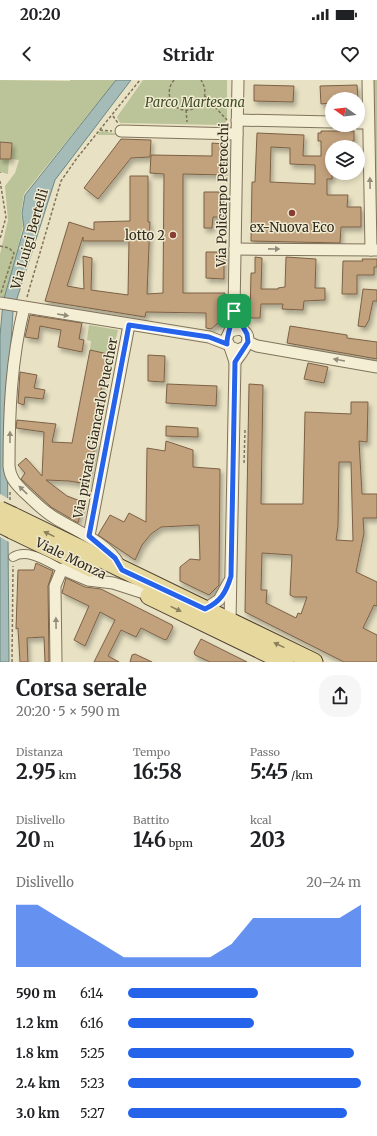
<!DOCTYPE html>
<html lang="it">
<meta charset="utf-8">
<style>
body{margin:0;font-family:Merriweather,serif;background:#f6f6f6;color:#202124;height:100vh;display:flex;flex-direction:column;font-size:15px;white-space:nowrap}
*{box-sizing:border-box;margin:0}
p{font-size:13px;color:#757577}
.icon{flex:none;width:22px;height:22px;fill:none;stroke:currentColor;stroke-width:2;stroke-linecap:round;stroke-linejoin:round}
.map{position:relative;height:582px;overflow:hidden}
.details{display:flex;flex-direction:column;background:#fff;flex:1}
.details>*{flex:none}
.needle{width:26px;rotate:284deg}
.buttons{position:absolute;left:325px;top:12px;display:grid;gap:8px}
.buttons a{display:grid;place-items:center;width:40px;height:40px;border-radius:50%;background:#fff;box-shadow:0 2px 6px #0003;font-size:20px}
.pin{position:absolute;display:grid;place-items:center;width:34px;height:34px;color:#fff;margin:-17px;border-radius:8px;box-shadow:0 2px 6px #0006}
.round{display:grid;place-items:center;flex:none;width:42px;height:42px;border-radius:16px;background:#f6f6f6}
.head{display:flex;align-items:center;justify-content:space-between;height:68px;padding:0 16px}
h1{font-size:22px;font-weight:700;line-height:30px}
.metrics{display:grid;grid-template-columns:repeat(3,1fr);gap:6px;height:68px;padding:4px 16px}
.metrics div{display:grid;align-content:center}
.metrics b{font-size:20px;font-weight:700}
.metrics small{font-size:11px;font-weight:400}
.metrics p{font-size:11px}
.chart{height:112px;padding:8px 16px}
.chart p{display:flex;justify-content:space-between}
.chart svg{width:100%;height:72px;margin-top:4px;fill:#2563eb;opacity:.7}
ul{padding:0 16px;list-style:none;font-size:13px}
li{display:grid;grid-template-columns:64px 48px 1fr;align-items:center;height:30px}
li i{height:10px;border-radius:5px;background:#2563eb}
.status{display:flex;justify-content:space-between;align-items:center;height:28px;padding:0 20px;background:#fff;direction:ltr}
.status svg{height:11px;fill:currentColor}
header{display:flex;justify-content:space-between;align-items:center;height:52px;padding:0 16px;background:#fff;font-size:18px;font-weight:700}
.map>svg:first-child{display:block}
</style>
<div class="status"><b>20:20</b><svg viewBox="0 0 49 12"><path d="M0 12V9h3v3zM5 12V6h3v6zM10 12V3h3v9zM15 12V0h3v12zM26 1h20v11H26zM47 4h2v5h-2z"/></svg></div>
<header><svg class="icon" aria-label="back" viewBox="0 0 24 24"><path d="M15 5l-7 7 7 7"/></svg>Stridr<svg class="icon" aria-label="heart" viewBox="0 0 24 24"><path d="M12 20l-8-8c-3-5 5-10 8-4 3-6 11-1 8 4z"/></svg></header>
<div class="map">
<svg width="377" height="582" viewBox="0 0 377 582">
<defs>
<filter id="shadow"><feDropShadow dx="2.5" dy="4" stdDeviation="2" flood-color="#0004"/></filter>
</defs>
<rect width="100%" height="100%" fill="#e8e1c3"/>
<g fill="#bbc498">
<path d="M0,0L70,1V0H116L24,114L21,133L23,147L5,218L0,216V174L8,140L5,106L15,93L19,80L11,79L12,63L0,62Z"/>
<path d="M143,0H227V40L224,45L120,43L117,37Z"/>
<path d="M374,0H377V161Z"/>
<path d="M103,51L118,54V55H98L99,52Z"/>
<path d="M0,79H9L8,94L0,92Z"/>
<path d="M89,245L118,250L107,297L103,296L108,274L90,270L91,261L87,260Z"/>
</g>
<path fill="#a4bbb7" stroke="#6d8884" d="M116,0H131L55,100L13,231L7,325L9,582H0V256L3,222L24,148L22,133L25,115Z"/>
<path fill="#e8e1c3" d="M0,414L9,419V462L0,457Z"/>
<g fill="#c2a17d" stroke="#7c6145" fill-rule="evenodd" filter="url(#shadow)">
<path d="M254,5L294,6L293,22L254,21Z"/>
<path d="M357,5L358,19H332V23L321,24L320,6Z"/>
<path d="M321,51H354V61H352V67H332V99H327V115H348L347,127H361V147H341L340,163L251,161L252,102H255L257,53L304,55L303,76H321V61H318V53H321ZM271,67L290,68V84L315,85V104L270,102Z"/>
<path d="M121,59L151,60L150,77L131,78L98,119L84,108Z"/>
<path d="M0,62L12,63L11,79H0Z"/>
<path d="M212,63L224,64V95L183,94V213H225L224,238L211,249L206,248V233L146,232L145,237L45,221L69,142L94,150V142L130,141V96H148V142H150L147,214L163,213L164,94L150,93L151,75L212,76ZM83,157V161H129L128,215L91,210L92,178L83,176L84,209L67,206Z"/>
<path d="M204,112H223V137H213L212,148H204Z"/>
<path d="M206,172H224V199L206,198Z"/>
<path d="M255,177L262,178L261,209H278V208L285,207L286,177L316,179L315,208H325V220L304,221L303,230L282,229L283,224H261L260,238H250L251,193H255Z"/>
<path d="M362,179H377V187H374V195H357V214H342L343,181H363Z"/>
<path d="M363,209L377,210V221H373L369,240L365,247L358,246Z"/>
<path d="M30,235L82,243L79,259L84,260L82,272L58,267L61,250L40,246L38,259L25,257Z"/>
<path d="M290,246L347,255V258L377,262V279L287,263Z"/>
<path d="M90,270L108,274L91,361L96,362L87,404L69,401L46,400L67,416L83,422L78,443L51,427L21,399L25,393L18,385L26,378L42,396L44,352L16,348L17,340L56,344L52,362L72,363Z"/>
<path d="M148,275L165,276L164,302L148,301Z"/>
<path d="M308,283L328,287L324,303L304,299Z"/>
<path d="M20,292L37,295L34,308L45,310L43,319L25,317L24,325L18,323Z"/>
<path d="M167,304L217,306L216,326L166,323Z"/>
<path d="M249,304L263,305L261,424H303L305,332L351,334V322H368L367,362L359,361L362,414H377V438H363L364,453L356,492L377,502V526L374,525L363,548L377,555V582H344L245,532ZM339,382H351L353,461L336,460L338,446ZM262,473L292,475L290,515L294,517H307L301,534L298,533L296,538L266,523L267,510H261Z"/>
<path d="M166,346L198,348V357L166,356Z"/>
<path d="M166,361L193,370V387L220,389L219,505L209,515L180,501V487L190,479L200,480L199,445L161,447L151,454L142,465L135,480L98,455L110,435L124,442L129,433L146,442L147,368L165,371Z"/>
<path d="M36,483L53,491L48,506L49,582H45L44,557L27,558L28,582H20L18,548L16,549L18,490H34Z"/>
<path d="M66,498L85,507L101,509L172,545L173,547L167,559L165,560L141,548L136,557L121,550L108,576L119,582H94L115,540L100,532L85,566L74,560L89,526L62,513Z"/>
<path d="M201,559L247,582H210L195,575L194,572Z"/>
<path d="M135,574L152,582H130L132,575Z"/>
</g>
<g fill="none" stroke-linecap="round" stroke-linejoin="round">
<g stroke="#80735c" stroke-width="10">
<path id="pedestrian" d="M13,477C28,468 47,482 62,489"/>
</g>
<g stroke="#80735c" stroke-width="13">
<g id="minor">
<path d="M368,0L371,170"/>
<path d="M237,40L332,42"/>
<path d="M358,43H368"/>
<path d="M121,51L237,54"/>
<path d="M235,169L377,170"/>
<path d="M0,223L209,257L227,264"/>
<path d="M24,228C11,280 9,333 9,386C10,398 16,404 24,412C34,421 43,431 55,438C76,451 106,462 119,484"/>
<path d="M230,251L234,231L238,0"/>
<path d="M248,262L257,266L377,287"/>
<path d="M230,267L235,282L230,541"/>
<path d="M235,282C242,272 257,256 240,249L230,251L226,259L230,267L238,270L245,267"/>
<path d="M89,456L129,245"/>
<path d="M205,529L219,520L229,502"/>
<path d="M56,582L55,506L62,489L88,500L113,503L141,512"/>
</g>
</g>
<g stroke="#4e4130" stroke-width="19">
<g id="primary">
<path d="M13,436L314,582"/>
<path d="M12,450L91,488"/>
<path d="M149,516L285,582"/>
</g>
</g>
<g stroke="#80735c" stroke-width="1.5" stroke-dasharray="3 2" stroke-linecap="butt">
<path d="M174,0C170,5 168,11 170,18C179,43 217,26 201,0"/>
<path d="M205,16L227,40"/>
<path d="M186,30L187,42"/>
<path d="M113,36L118,43"/>
<path d="M100,50L112,51"/>
<path d="M0,93V92"/>
<path d="M0,101L6,137L0,159"/>
<path d="M0,166L9,168L14,173L1,213"/>
<path d="M27,217L61,101L77,78L140,0"/>
<path d="M244,383L245,350"/>
<path d="M10,420V411"/>
<path d="M12,582L13,486"/>
</g>
<use href="#pedestrian" stroke="#f4eed5" stroke-width="8"/>
<use href="#minor" stroke="#f4eed5" stroke-width="11"/>
<use href="#primary" stroke="#e7d89e" stroke-width="17"/>
<g stroke="#4e4130" stroke-width="19" stroke-linecap="butt">
<g id="primary-bridge">
<path d="M0,430L13,436"/>
<path d="M0,444L12,450"/>
</g>
</g>
<use href="#primary-bridge" stroke="#e7d89e" stroke-width="17"/>
</g>
<defs><path id="oneway-solid" d="M-6-.8H1V-3.2L6.5 0L1 3.2V.8H-6Z"/></defs>
<g fill="#938c7a">
<use href="#oneway-solid" transform="translate(370 103) rotate(-91)"/>
<use href="#oneway-solid" transform="translate(274 169) rotate(1)"/>
<use href="#oneway-solid" transform="translate(63 235) rotate(9)"/>
<use href="#oneway-solid" transform="translate(339 280) rotate(-170)"/>
<use href="#oneway-solid" transform="translate(10 357) rotate(-90)"/>
<use href="#oneway-solid" transform="translate(23 410) rotate(-136)"/>
<use href="#oneway-solid" transform="translate(56 543) rotate(-91)"/>
</g>
<g fill="#8c815e">
<use href="#oneway-solid" transform="translate(49 454) rotate(-154)"/>
<use href="#oneway-solid" transform="translate(176 529) rotate(26)"/>
<use href="#oneway-solid" transform="translate(279 565) rotate(-154)"/>
</g>
<g fill="none" stroke-linecap="round" stroke-linejoin="round">
<g stroke="#fff" stroke-width="8">
<path id="route" d="M234,231L247,254L248,262L235,282L231,496C226,513 220,522 205,529L122,490L115,478L89,456L129,245L209,257L227,264C226,257 233,240 234,231Z"/>
</g>
<use href="#route" stroke="#2563eb" stroke-width="5"/>
</g>
<g fill="#883c33" stroke="#f0ebd1" stroke-width="1.5">
<circle cx="292" cy="133" r="4"/>
<circle cx="173" cy="155" r="4"/>
</g>
<g text-anchor="middle" stroke-width="3" stroke-linejoin="round" paint-order="stroke">
<g font-size="13" font-style="italic" fill="#3e4c27" stroke="#f0ebd1">
<text x="195" y="27">Parco Martesana</text>
</g>
<g font-size="13" fill="#322a1e" stroke="#f0ebd1">
<text transform="translate(222 115) rotate(-89)" y="5">Via Policarpo Petrocchi</text>
<text transform="translate(29 159) rotate(-74)" y="5">Via Luigi Bertelli</text>
<text transform="translate(95 348) rotate(-79)" y="5">Via privata Giancarlo Puecher</text>
<text transform="translate(71 478) rotate(26)" y="5">Viale Monza</text>
</g>
<g font-size="13" fill="#322a1e" stroke="#f0ebd1">
<text x="292" y="152">ex-Nuova Eco</text>
<text x="165" y="160" text-anchor="end">lotto 2</text>
</g>
</g>
</svg>
<div class="buttons">
<a><svg class="needle" viewBox="-14 -14 28 28"><path d="M0-13l5 13h-10z" fill="#e53935"/><path d="M0 13l5-13h-10z" fill="#757577"/></svg></a>
<a><svg class="icon" aria-label="layers" viewBox="0 0 24 24"><path d="M12 4l9 5-9 5-9-5zM3 14l9 5 9-5"/></svg></a>
</div>
<div class="pin" style="left:234px;top:231px;background:#1e9e55"><svg class="icon" aria-label="arrive" viewBox="0 0 24 24"><path d="M6 21V4h12l-3 4 3 4H6"/></svg></div>
</div>
<section class="details">
<div class="head"><div><h1>Corsa serale</h1><p>20:20 · 5 × 590 m</p></div><a class="round"><svg class="icon" aria-label="share" viewBox="0 0 24 24"><path d="M12 15V3M7 8l5-5 5 5M5 13v7h14v-7"/></svg></a></div>
<div class="metrics">
<div><p>Distanza</p><b>2.95<small> km</small></b></div>
<div><p>Tempo</p><b>16:58</b></div>
<div><p>Passo</p><b>5:45<small> /km</small></b></div>
</div>
<div class="metrics">
<div><p>Dislivello</p><b>20<small> m</small></b></div>
<div><p>Battito</p><b>146<small> bpm</small></b></div>
<div><p>kcal</p><b>203</b></div>
</div>
<div class="chart"><p><span>Dislivello</span>20–24 m</p>
<svg viewBox="0 0 160 44" preserveAspectRatio="none"><path d="M0 44V6L10 6L20 14L30 22L40 30L50 38L60 38L70 38L80 38L90 38L100 30L110 14L120 14L130 14L140 14L150 14L160 6V44z"/></svg>
</div>
<ul>
<li><b>590 m</b>6:14<i style="width:56%"></i></li>
<li><b>1.2 km</b>6:16<i style="width:54%"></i></li>
<li><b>1.8 km</b>5:25<i style="width:97%"></i></li>
<li><b>2.4 km</b>5:23<i style="width:100%"></i></li>
<li><b>3.0 km</b>5:27<i style="width:94%"></i></li>
</ul>
</section>
